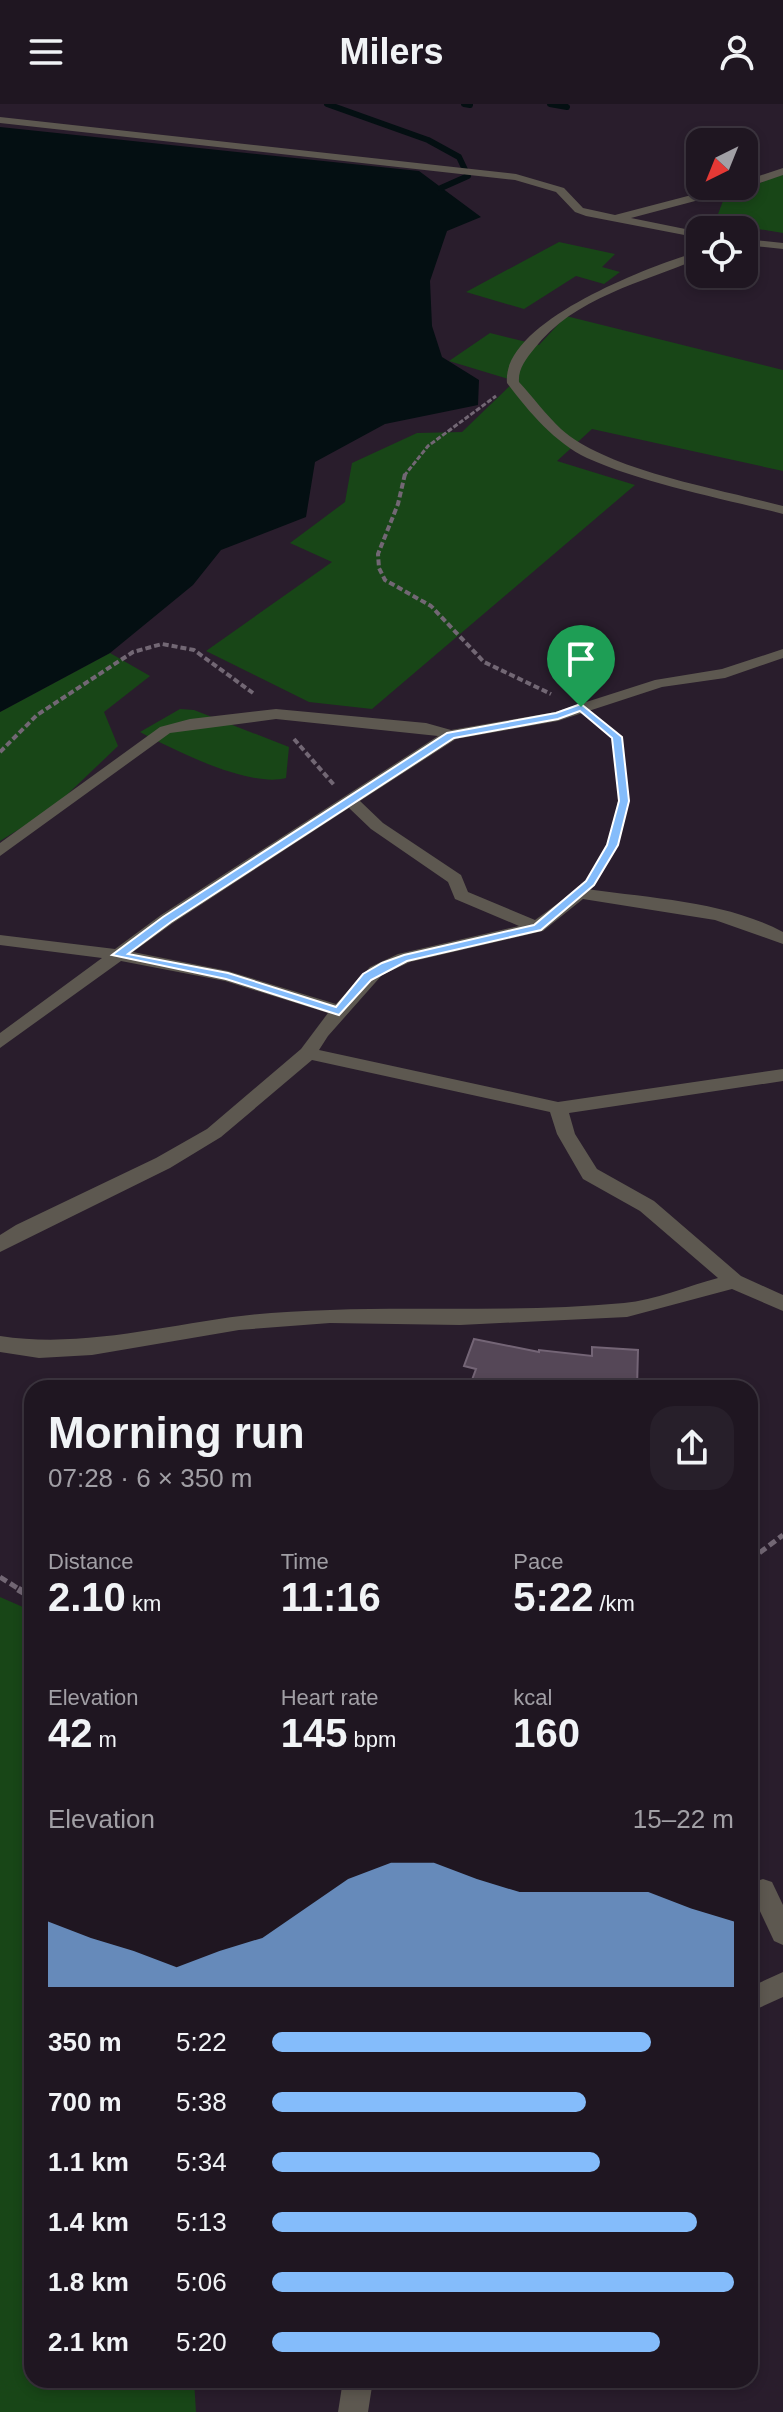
<!DOCTYPE html>
<meta charset="utf-8">
<style>
body{margin:0;font-family:Helvetica,sans-serif;background:#271f2a;color:#f1f3f6;height:100vh;display:flex;flex-direction:column;font-size:30px;white-space:nowrap}
*{box-sizing:border-box;margin:0}
p{font-size:26px;color:#a19fa5}
.icon{flex:none;width:44px;height:44px;fill:none;stroke:currentColor;stroke-width:2;stroke-linecap:round;stroke-linejoin:round}
.map{position:relative;flex:1;overflow:hidden}
.sheet{position:absolute;left:24px;top:1276px;width:734px;height:1008px;display:flex;flex-direction:column;background:#1f1621;border-radius:24px;box-shadow:0 4px 12px #0003,0 0 0 2px #3c353f}
.sheet>*{flex:none}
.needle{width:52px;rotate:223deg}
.controls{position:absolute;left:686px;top:24px;display:grid;gap:16px}
.controls a{display:grid;place-items:center;width:72px;height:72px;border-radius:16px;background:#1f1621;box-shadow:0 4px 12px #0003,0 0 0 2px #3c353f;font-size:40px}
.pin{position:absolute;display:grid;place-items:center;width:68px;height:68px;color:#fff;margin:-82px -34px;border-radius:50% 50% 50% 0;rotate:-45deg;box-shadow:0 0 8px #0007}
.pin .icon{rotate:45deg}
.round{display:grid;place-items:center;flex:none;width:84px;height:84px;border-radius:24px;background:#271f2a}
.overview{display:flex;align-items:center;justify-content:space-between;height:136px;padding:0 24px}
h1{font-size:44px;font-weight:600;line-height:60px}
.figures{display:grid;grid-template-columns:repeat(3,1fr);gap:12px;height:136px;padding:8px 24px}
.figures div{display:grid;align-content:center}
.figures b{font-size:40px;font-weight:600}
.figures small{font-size:22px;font-weight:400}
.figures p{font-size:22px}
.chart{height:224px;padding:16px 24px}
.chart p{display:flex;justify-content:space-between}
.chart svg{width:100%;height:144px;margin-top:8px;fill:#84bcfb;opacity:.7}
ul{padding:0 24px;list-style:none;font-size:26px}
li{display:grid;grid-template-columns:128px 96px 1fr;align-items:center;height:60px}
li i{height:20px;border-radius:10px;background:#84bcfb}
header{display:flex;justify-content:space-between;align-items:center;height:104px;padding:0 24px;background:#1f1621;font-size:36px;font-weight:600}
.map>svg:first-child{display:block}
</style>
<header><svg class="icon" aria-label="menu" viewBox="0 0 24 24"><path d="M4 6h16M4 12h16M4 18h16"/></svg>Milers<svg class="icon" aria-label="person" viewBox="0 0 24 24"><circle cx="12" cy="8" r="4"/><path d="M4 21q1-7 8-7t8 7"/></svg></header>
<div class="map">
<svg width="783" height="2308" viewBox="0 0 783 2308">
<rect width="100%" height="100%" fill="#291d2c"/>
<g fill="#184617">
<path d="M783,68V129L715,118L723,97Z"/>
<path d="M559,138L615,150L602,163L620,168L604,180L576,172L524,205L466,188Z"/>
<path d="M566,212L783,266V367L592,325L557,357L635,381L372,605L309,598L206,547L332,458L290,439L345,398L352,359L417,329L462,328L515,277L449,257L490,229L539,241Z"/>
<path d="M110,549L150,572L104,608L118,642L52,705L0,737V608Z"/>
<path d="M180,605L194,606L289,643L286,674C249,684 174,646 140,628Z"/>
<path d="M0,1493L32,1507V2276H194L196,2308H0Z"/>
</g>
<path fill="#040f12" d="M0,23L419,67L481,113L447,127L430,177L432,222L442,253L479,276L478,301L385,320L315,358L306,413L221,446L193,481L110,549L0,608Z"/>
<g fill="none" stroke-linecap="round" stroke-linejoin="round">
<g stroke="#040f12" stroke-width="6">
<path d="M327,0L428,36L459,53L468,72L441,84"/>
<path d="M464,0L470,1"/>
<path d="M550,0L567,3"/>
</g>
</g>
<path fill="#554757" stroke="#746576" stroke-width="2" d="M474,1235L539,1248V1246L592,1252V1243L638,1246L637,1284H469L476,1265L464,1262Z"/>
<g fill="none" stroke-linecap="round" stroke-linejoin="round">
<path stroke="#726774" stroke-width="3" stroke-dasharray="5 2" stroke-linecap="butt" d="M404,372L428,342L496,292"/>
<g stroke="#726774" stroke-width="4" stroke-dasharray="6 3" stroke-linecap="butt">
<path d="M405,370L398,400L378,450L379,464L385,476L431,502L484,558L551,590"/>
<path d="M294,635L335,682"/>
<path d="M0,648L37,611L133,548L162,540L194,546L253,589"/>
<path d="M595,771C625,717 622,692 617,633L601,619"/>
</g>
<g stroke="#726774" stroke-width="5" stroke-dasharray="8 4" stroke-linecap="butt">
<path d="M750,1456L783,1431"/>
<path d="M0,1473L22,1487"/>
</g>
<path stroke="#726774" stroke-width="7" stroke-dasharray="10 5" stroke-linecap="butt" d="M18,1485L32,1493"/>
<g fill="#5d5850" fill-rule="evenodd">
<path d="M0,13L516,70L564,84L583,104L615,111L726,82H744V77L783,64V71L748,83L631,114L700,128V134L586,112L575,108L556,88L515,76L0,19Z"/>
<path d="M744,135L783,139V145L744,141Z"/>
<path d="M700,147V154C642,179 574,193 534,245C526,255 518,265 519,278C533,293 546,311 561,325C608,367 720,385 783,402V410C724,395 642,379 587,354C555,339 528,307 507,279C501,217 653,161 700,147Z"/>
<path d="M783,545V554L725,574L662,583L558,617L456,635L360,697L383,719L461,771L468,788L535,816L579,784C645,794 723,796 783,828V840L715,816L583,795L543,827L410,858L382,871L328,932L319,946L558,998L783,965V977L569,1009L575,1030L597,1065L654,1097L741,1172L783,1191V1207L732,1185L627,1213L460,1221L330,1219L239,1226L92,1251L39,1254L0,1248V1232C91,1246 180,1216 271,1209C388,1200 506,1210 624,1199C655,1196 688,1182 718,1174L640,1107L583,1075L557,1030L550,1008L312,956L221,1033L170,1064L0,1148V1131L16,1121L156,1054L207,1025L301,945L328,909L225,877L121,857L0,944V929L102,854L0,841V831L115,845L161,811L438,632L276,615L170,629L0,752V739L160,623L190,615L276,605L426,619L451,626L555,608L655,576L722,565ZM349,704L371,725L448,778L455,795L519,822L398,850L370,863L336,900L228,867L133,848L173,819Z"/>
<path d="M763,1775L772,1778L783,1801V1841L774,1837L750,1786L754,1778Z"/>
<path d="M783,1868V1893L750,1908V1883Z"/>
<path d="M343,2276H373L368,2308H338Z"/>
</g>
</g>
<path fill="#84bcfb" stroke="#fff" stroke-width="2" fill-rule="evenodd" d="M581,600L622,633L629,697L618,741L594,781L541,826L407,857L371,876L339,911L226,875L112,851L163,813L447,629L556,609ZM580,607L612,634L619,697L607,741L586,777L534,821L404,851L382,859L363,870L336,903L228,869L128,850L171,818L454,634L558,615Z"/>
</svg>
<div class="controls">
<a><svg class="needle" viewBox="-14 -14 28 28"><path d="M0-13l5 13h-10z" fill="#e53935"/><path d="M0 13l5-13h-10z" fill="#a19fa5"/></svg></a>
<a><svg class="icon" aria-label="locate" viewBox="0 0 24 24"><circle cx="12" cy="12" r="6"/><path d="M12 2v4M12 18v4M2 12h4M18 12h4"/></svg></a>
</div>
<div class="pin" style="left:581px;top:603px;background:#1e9e55"><svg class="icon" aria-label="arrive" viewBox="0 0 24 24"><path d="M6 21V4h12l-3 4 3 4H6"/></svg></div>
<section class="sheet">
<div class="overview"><div><h1>Morning run</h1><p>07:28 · 6 × 350 m</p></div><a class="round"><svg class="icon" aria-label="share" viewBox="0 0 24 24"><path d="M12 15V3M7 8l5-5 5 5M5 13v7h14v-7"/></svg></a></div>
<div class="figures">
<div><p>Distance</p><b>2.10<small> km</small></b></div>
<div><p>Time</p><b>11:16</b></div>
<div><p>Pace</p><b>5:22<small> /km</small></b></div>
</div>
<div class="figures">
<div><p>Elevation</p><b>42<small> m</small></b></div>
<div><p>Heart rate</p><b>145<small> bpm</small></b></div>
<div><p>kcal</p><b>160</b></div>
</div>
<div class="chart"><p><span>Elevation</span>15–22 m</p>
<svg viewBox="0 0 160 44" preserveAspectRatio="none"><path d="M0 44V24L10 29L20 33L30 38L40 33L50 29L60 20L70 11L80 6L90 6L100 11L110 15L120 15L130 15L140 15L150 20L160 24V44z"/></svg>
</div>
<ul>
<li><b>350 m</b>5:22<i style="width:82%"></i></li>
<li><b>700 m</b>5:38<i style="width:68%"></i></li>
<li><b>1.1 km</b>5:34<i style="width:71%"></i></li>
<li><b>1.4 km</b>5:13<i style="width:92%"></i></li>
<li><b>1.8 km</b>5:06<i style="width:100%"></i></li>
<li><b>2.1 km</b>5:20<i style="width:84%"></i></li>
</ul>
</section>
</div>
